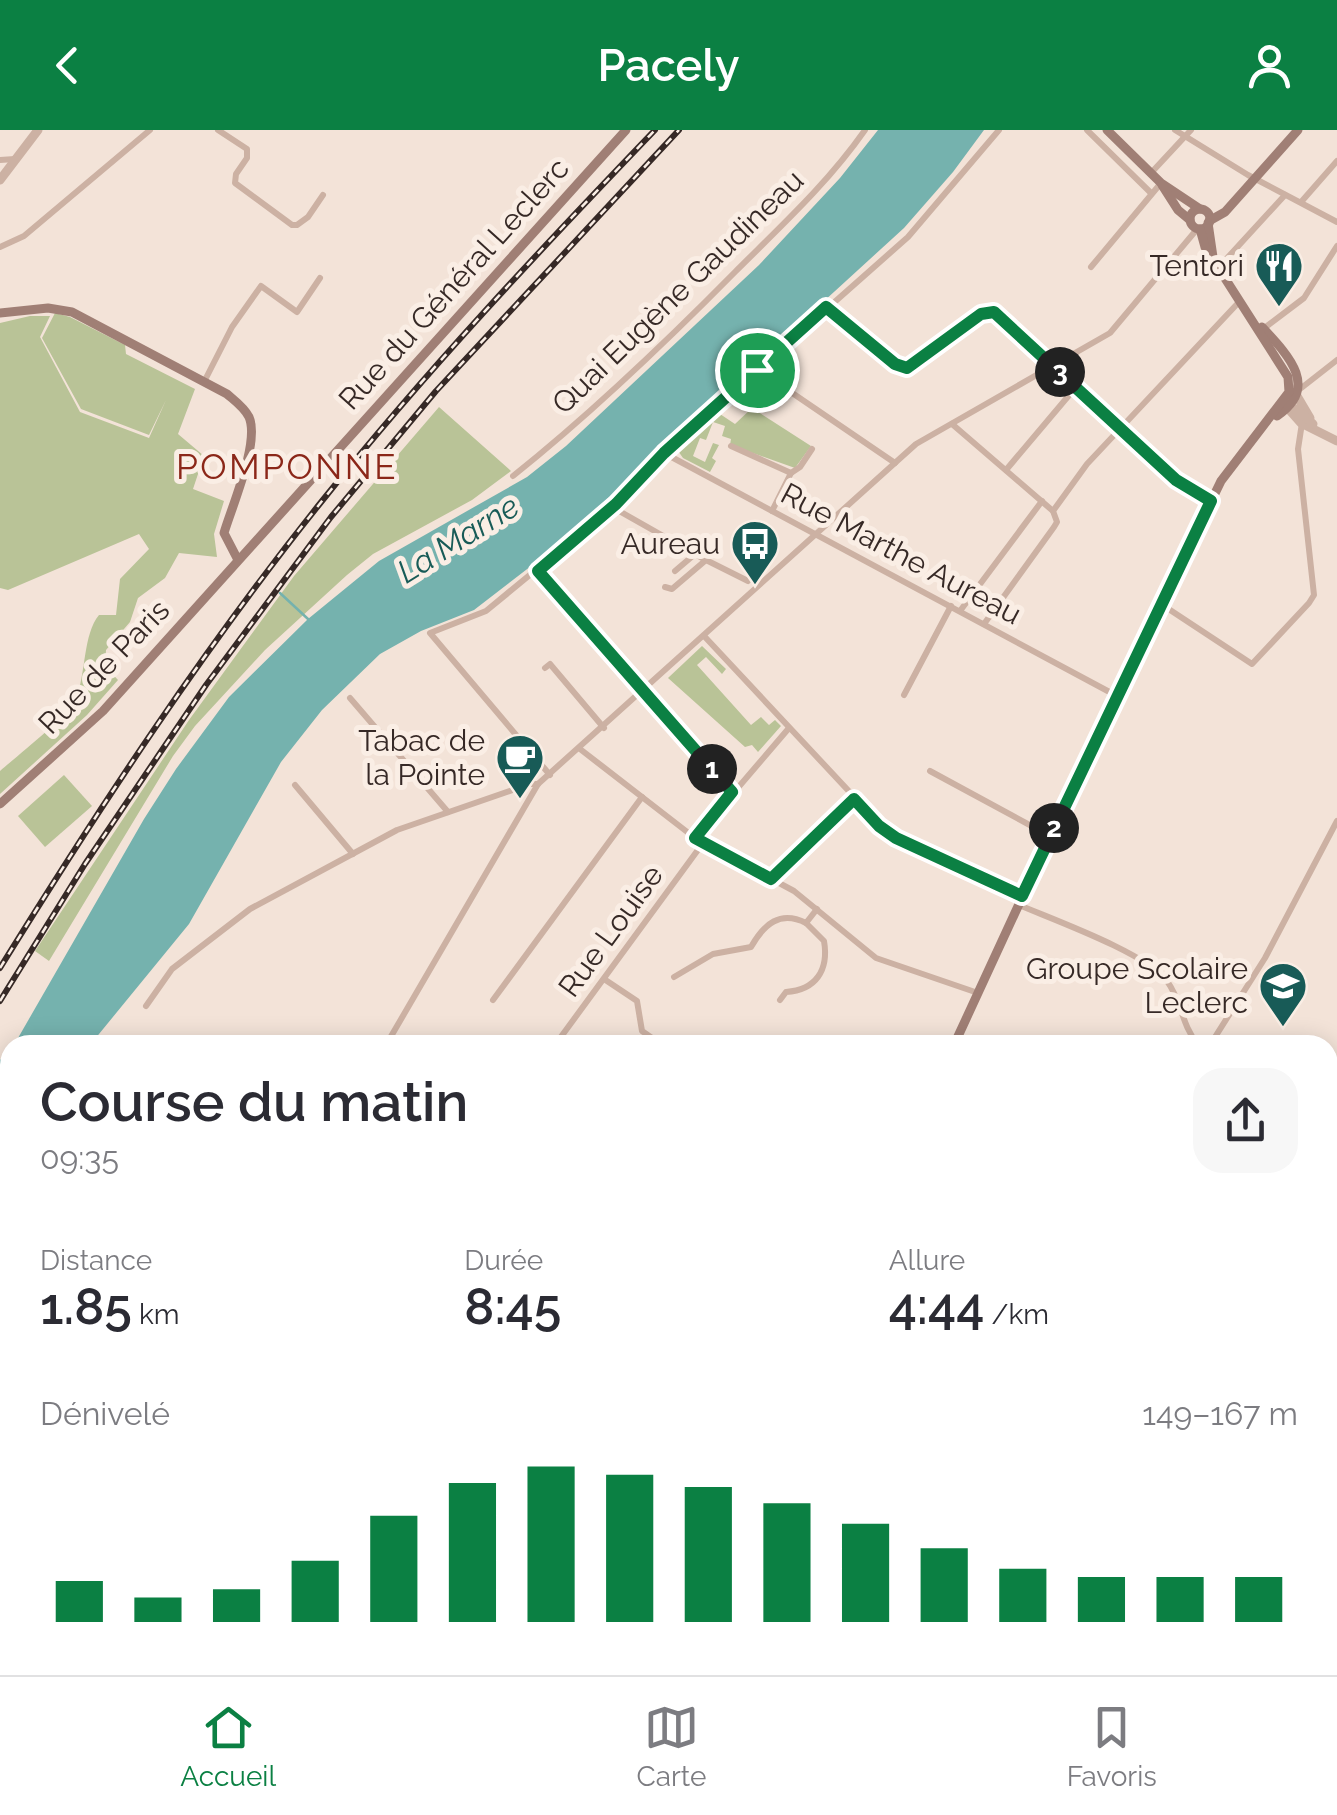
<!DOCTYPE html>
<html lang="fr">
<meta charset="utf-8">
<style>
body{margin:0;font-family:Raleway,sans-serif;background:#f7f7f7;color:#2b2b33;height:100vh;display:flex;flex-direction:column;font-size:38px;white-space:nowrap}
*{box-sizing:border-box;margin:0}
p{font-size:32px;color:#7c7c81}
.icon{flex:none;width:55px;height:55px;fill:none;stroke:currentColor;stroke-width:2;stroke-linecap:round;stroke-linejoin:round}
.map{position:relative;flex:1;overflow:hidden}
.sheet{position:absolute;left:0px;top:905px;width:1338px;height:640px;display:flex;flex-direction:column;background:#fff;border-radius:30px 30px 0 0;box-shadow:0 5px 25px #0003}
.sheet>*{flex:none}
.pin{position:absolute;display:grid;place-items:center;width:85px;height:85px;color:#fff;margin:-42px;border:5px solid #fff;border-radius:50%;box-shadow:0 2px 10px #0007}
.km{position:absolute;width:50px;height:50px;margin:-25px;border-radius:50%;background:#222;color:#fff;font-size:28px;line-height:50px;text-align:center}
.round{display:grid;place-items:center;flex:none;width:105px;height:105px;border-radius:30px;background:#f7f7f7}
.overview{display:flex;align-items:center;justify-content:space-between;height:170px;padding:0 40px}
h1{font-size:55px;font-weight:600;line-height:75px}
.metrics{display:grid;grid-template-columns:repeat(3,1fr);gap:15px;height:170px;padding:10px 40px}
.metrics div{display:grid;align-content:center}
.metrics b{font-size:50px;font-weight:600}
.metrics small{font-size:28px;font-weight:400}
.metrics p{font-size:28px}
.chart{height:280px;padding:20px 40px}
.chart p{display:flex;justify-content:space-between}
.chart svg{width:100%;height:180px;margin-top:10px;stroke:#0b8043;stroke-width:6}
header{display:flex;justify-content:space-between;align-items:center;height:130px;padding:0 40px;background:#0b8043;color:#fff;font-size:45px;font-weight:600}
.dock{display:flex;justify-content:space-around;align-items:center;height:140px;border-top:2px solid #e1e1e2;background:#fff;font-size:28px;color:#7c7c81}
.dock a{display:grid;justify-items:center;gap:5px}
.dock .active{color:#0b8043}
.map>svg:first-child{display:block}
</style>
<header><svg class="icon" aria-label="back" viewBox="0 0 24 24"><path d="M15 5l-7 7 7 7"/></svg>Pacely<svg class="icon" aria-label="person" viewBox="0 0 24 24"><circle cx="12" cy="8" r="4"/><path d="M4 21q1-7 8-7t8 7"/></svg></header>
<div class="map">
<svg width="1337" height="1545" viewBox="0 0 1337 1545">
<rect width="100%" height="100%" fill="#f3e3d8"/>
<g fill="#b9c397">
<path d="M55,183L70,187L125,215L126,224L195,259L178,304L204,326L193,359L224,371L214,404L217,427L179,423L165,448L138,468L130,492L106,520L105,536L118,550L87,585L0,664V641C16,627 69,585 76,569C86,544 83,504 99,485H116L120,449L149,419L139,404L8,460L0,458V193L30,186H50L40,207L80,282L149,308L166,270L149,305L81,279L42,208Z"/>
<path d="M439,277L511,341L472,370L373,424L347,445L265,520L195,596L173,626L49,831L35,821L189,590L294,446Z"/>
<path d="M752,278L811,316L795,338L730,315L731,309L722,306L725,296L713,292L706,310L700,308L693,326L705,332L713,313L719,315L712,328L716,331L710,342L683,328L676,318L717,282L735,294Z"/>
<path d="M702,516L726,539L722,544L706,527L697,535L751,595L761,587L769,595L775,590L781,596L758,622L752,615L745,617L668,548Z"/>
<path d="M64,645L92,676L45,717L18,686Z"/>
</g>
<g fill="#75b2ae">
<path d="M878,0H984L953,42L904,98L548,423L474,480L421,501L380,524L322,580L281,632L189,794L90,915H14L144,689L176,639L229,567L308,489L379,431L527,347L566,316L759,135L840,48Z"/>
<path d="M10,919V1069L0,1090V930Z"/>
</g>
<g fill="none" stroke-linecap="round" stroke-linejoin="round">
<path stroke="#75b2ae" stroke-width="2.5" d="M280,463L308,489"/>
<g stroke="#ccb1a3" stroke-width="6">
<path d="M218,0L247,19V28L236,44L235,53L292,95H297L308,87L323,65"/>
<path d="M1087,0L1151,63"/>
<path d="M1175,0L1248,45L1337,92"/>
<path d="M0,30L15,29"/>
<path d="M1151,43L1191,0"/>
<path d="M1302,71L1337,31"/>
<path d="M0,117L24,106L150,0"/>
<path d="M1091,137L1161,53"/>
<path d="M1219,137L1285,65"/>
<path d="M826,177L895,235L907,237L981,184L994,182L1176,350L1211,371"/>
<path d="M1263,199L1304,168L1337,116"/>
<path d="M757,239L895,333"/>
<path d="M204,252L232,197L261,156L297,182L320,148"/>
<path d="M1300,259L1337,230"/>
<path d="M952,294L1053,381"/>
<path d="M731,316L791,343L772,381"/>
<path d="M664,323L1117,566"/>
<path d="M1006,340L1076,257"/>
<path d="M791,343L800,337L812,319"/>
<path d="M513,346C592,283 664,214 735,142C780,97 828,53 865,0"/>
<path d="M612,377L695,424L675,441"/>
<path d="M706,430L748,451"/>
<path d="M538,441L733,662"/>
<path d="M665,457L672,459L706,430L695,424"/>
<path d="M1161,474L1252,534L1309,473L1314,465L1298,319L1302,293"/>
<path d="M960,481L1042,371"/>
<path d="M984,494L1054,397L1057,392L1053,381L1087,334L1239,172"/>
<path d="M705,507L887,702L1022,766"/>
<path d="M545,538L550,534L604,598"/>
<path d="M904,565L951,476"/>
<path d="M350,568L448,682"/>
<path d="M580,619L695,708L794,761L876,828L978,863"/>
<path d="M930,641L1050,706"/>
<path d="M550,645L430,503L486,481L616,374L664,323L908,107L999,0"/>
<path d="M295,655L353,724"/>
<path d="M695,708L789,598"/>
<path d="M771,749L855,669"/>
<path d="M1019,775C1054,790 1146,823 1167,851C1183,873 1180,892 1198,915"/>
<path d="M674,847L713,824L751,817C764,794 780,780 806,793L817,779"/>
<path d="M604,849L637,871L642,901L662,915"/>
<path d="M493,870L642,667"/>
<path d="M780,870L786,862C816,860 829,840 824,811L806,793"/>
<path d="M146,876L172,839L250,779L397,700L530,654H538"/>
<path d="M386,915L538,654L916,314L1110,203L1198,98"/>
<path d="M555,915L703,713"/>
<path d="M1210,915L1265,828L1337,691"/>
<path d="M1328,953L1337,946"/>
<path d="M1328,1146L1337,1137"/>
<path d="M1328,1202L1337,1208"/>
<path d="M1328,1433L1337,1411"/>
<path d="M0,1466L10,1445"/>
<path d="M106,1535L107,1545"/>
<path d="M249,1535V1545"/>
<path d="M1106,1535L1108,1545"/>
<path d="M479,1545L480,1535"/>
<path d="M747,1545L749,1535"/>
<path d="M858,1545L860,1541"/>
<path d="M1192,1545L1204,1535"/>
</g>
<g stroke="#ccb1a3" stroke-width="9">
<path d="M0,50L38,0"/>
<path d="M1297,266L1310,288"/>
<path d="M1285,275L1301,293L1337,311"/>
<path d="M1288,278L1297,279L1313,294"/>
</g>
<g stroke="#a07f75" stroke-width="9">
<path d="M1107,0L1161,53L1200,79"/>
<path d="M1162,55L1178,80L1190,90"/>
<circle cx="1200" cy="89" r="10"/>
<path d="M1209,91L1225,82L1298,0"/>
<path d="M1208,93L1213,127"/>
<path d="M0,183L48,178L72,182L227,264C235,271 244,277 249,287C260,312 232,376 224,403L238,430"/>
<path d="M1262,197C1288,225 1320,257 1277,286"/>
<path d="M0,674L103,581L626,0"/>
<path d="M954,915L1086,629L1221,351L1289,262L1288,247L1205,117L1200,99"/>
<path d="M673,1545L676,1535"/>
</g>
<g stroke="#362926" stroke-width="6">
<g id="rail">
<path d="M0,838C99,678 204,518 322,371C426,241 540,120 655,0"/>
<path d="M0,871L85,734L206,555L331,387L436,261L679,0"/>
</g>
</g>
<use href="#rail" stroke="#faeee5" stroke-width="2.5" stroke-dasharray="8" stroke-linecap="butt"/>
</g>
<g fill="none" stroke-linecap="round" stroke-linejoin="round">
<g stroke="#fff" stroke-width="20">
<path id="route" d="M826,177L895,234L907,238L981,184L994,182L1176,350L1211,371L1022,766L896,708L879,696L854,669L771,749L695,708L732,662L538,441L616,374L664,323Z"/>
</g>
<use href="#route" stroke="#0b8043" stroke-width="12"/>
</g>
<defs>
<g id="restaurant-pin" transform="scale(2.5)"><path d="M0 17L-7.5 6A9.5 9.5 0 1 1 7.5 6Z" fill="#185b57" stroke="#faeee5"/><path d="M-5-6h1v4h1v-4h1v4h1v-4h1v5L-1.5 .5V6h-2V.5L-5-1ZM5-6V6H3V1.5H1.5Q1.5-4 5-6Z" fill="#fff"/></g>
<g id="bus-pin" transform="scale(2.5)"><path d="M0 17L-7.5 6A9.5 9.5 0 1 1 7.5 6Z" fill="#185b57" stroke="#faeee5"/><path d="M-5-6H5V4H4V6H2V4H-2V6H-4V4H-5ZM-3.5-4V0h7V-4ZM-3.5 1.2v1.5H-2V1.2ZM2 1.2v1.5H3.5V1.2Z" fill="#fff"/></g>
<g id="cafe-pin" transform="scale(2.5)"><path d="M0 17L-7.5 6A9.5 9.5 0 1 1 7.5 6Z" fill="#185b57" stroke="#faeee5"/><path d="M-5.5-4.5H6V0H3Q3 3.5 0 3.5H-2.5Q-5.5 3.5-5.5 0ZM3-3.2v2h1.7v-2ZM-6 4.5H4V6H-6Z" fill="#fff"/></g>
<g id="school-pin" transform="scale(2.5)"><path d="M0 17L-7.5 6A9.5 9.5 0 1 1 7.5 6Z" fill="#185b57" stroke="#faeee5"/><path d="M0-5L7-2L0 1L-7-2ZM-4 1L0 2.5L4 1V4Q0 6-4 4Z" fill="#fff"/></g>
</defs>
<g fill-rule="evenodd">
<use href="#restaurant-pin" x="1279" y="136"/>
<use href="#bus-pin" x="755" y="414"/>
<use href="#cafe-pin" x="520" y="628"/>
<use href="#school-pin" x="1283" y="856"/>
</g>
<g text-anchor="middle" stroke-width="10" stroke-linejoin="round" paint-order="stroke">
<g font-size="30" fill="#362926" stroke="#faeee5" text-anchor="end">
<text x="1244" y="146">Tentori</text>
<text x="720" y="424">Aureau</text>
<text x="485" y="621">Tabac de<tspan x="485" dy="34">la Pointe</tspan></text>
<text x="1248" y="849">Groupe Scolaire<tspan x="1248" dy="34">Leclerc</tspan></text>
</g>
<g font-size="30" fill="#362926" stroke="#faeee5">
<text transform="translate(454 154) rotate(-48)" y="10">Rue du Général Leclerc</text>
<text transform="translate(678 162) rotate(-44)" y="10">Quai Eugène Gaudineau</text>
<text transform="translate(901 424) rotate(28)" y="10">Rue Marthe Aureau</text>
<text transform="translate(104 537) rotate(-46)" y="10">Rue de Paris</text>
<text transform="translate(611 801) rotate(-54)" y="10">Rue Louise</text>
</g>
<g font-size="32" font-style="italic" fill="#185b57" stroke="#faeee5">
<text transform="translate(458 409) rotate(-32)" y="11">La Marne</text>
</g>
<g font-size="35" letter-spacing="2.5" fill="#8b2719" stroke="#faeee5">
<text x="287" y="349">POMPONNE</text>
</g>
</g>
</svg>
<div class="pin" style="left:757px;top:240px;background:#1e9e55"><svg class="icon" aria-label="arrive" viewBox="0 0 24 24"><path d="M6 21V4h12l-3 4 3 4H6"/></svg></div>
<b class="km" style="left:712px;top:639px">1</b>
<b class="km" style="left:1054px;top:698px">2</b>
<b class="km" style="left:1060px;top:242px">3</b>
<section class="sheet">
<div class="overview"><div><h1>Course du matin</h1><p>09:35</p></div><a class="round"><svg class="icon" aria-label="share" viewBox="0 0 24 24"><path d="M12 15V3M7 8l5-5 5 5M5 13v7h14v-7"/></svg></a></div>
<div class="metrics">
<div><p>Distance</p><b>1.85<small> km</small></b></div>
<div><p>Durée</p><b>8:45</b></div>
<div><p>Allure</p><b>4:44<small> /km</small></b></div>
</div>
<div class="chart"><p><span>Dénivelé</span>149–167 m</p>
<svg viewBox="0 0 160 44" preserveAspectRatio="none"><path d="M5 44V34M15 44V38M25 44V36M35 44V29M45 44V18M55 44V10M65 44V6M75 44V8M85 44V11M95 44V15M105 44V20M115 44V26M125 44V31M135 44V33M145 44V33M155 44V33"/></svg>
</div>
</section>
</div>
<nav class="dock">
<a class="active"><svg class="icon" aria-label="home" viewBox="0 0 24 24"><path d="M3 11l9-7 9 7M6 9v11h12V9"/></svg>Accueil</a>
<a><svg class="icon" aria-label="map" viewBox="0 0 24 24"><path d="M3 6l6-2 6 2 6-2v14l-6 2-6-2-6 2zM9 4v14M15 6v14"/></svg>Carte</a>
<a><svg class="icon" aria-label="saved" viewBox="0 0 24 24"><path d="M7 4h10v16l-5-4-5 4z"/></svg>Favoris</a>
</nav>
